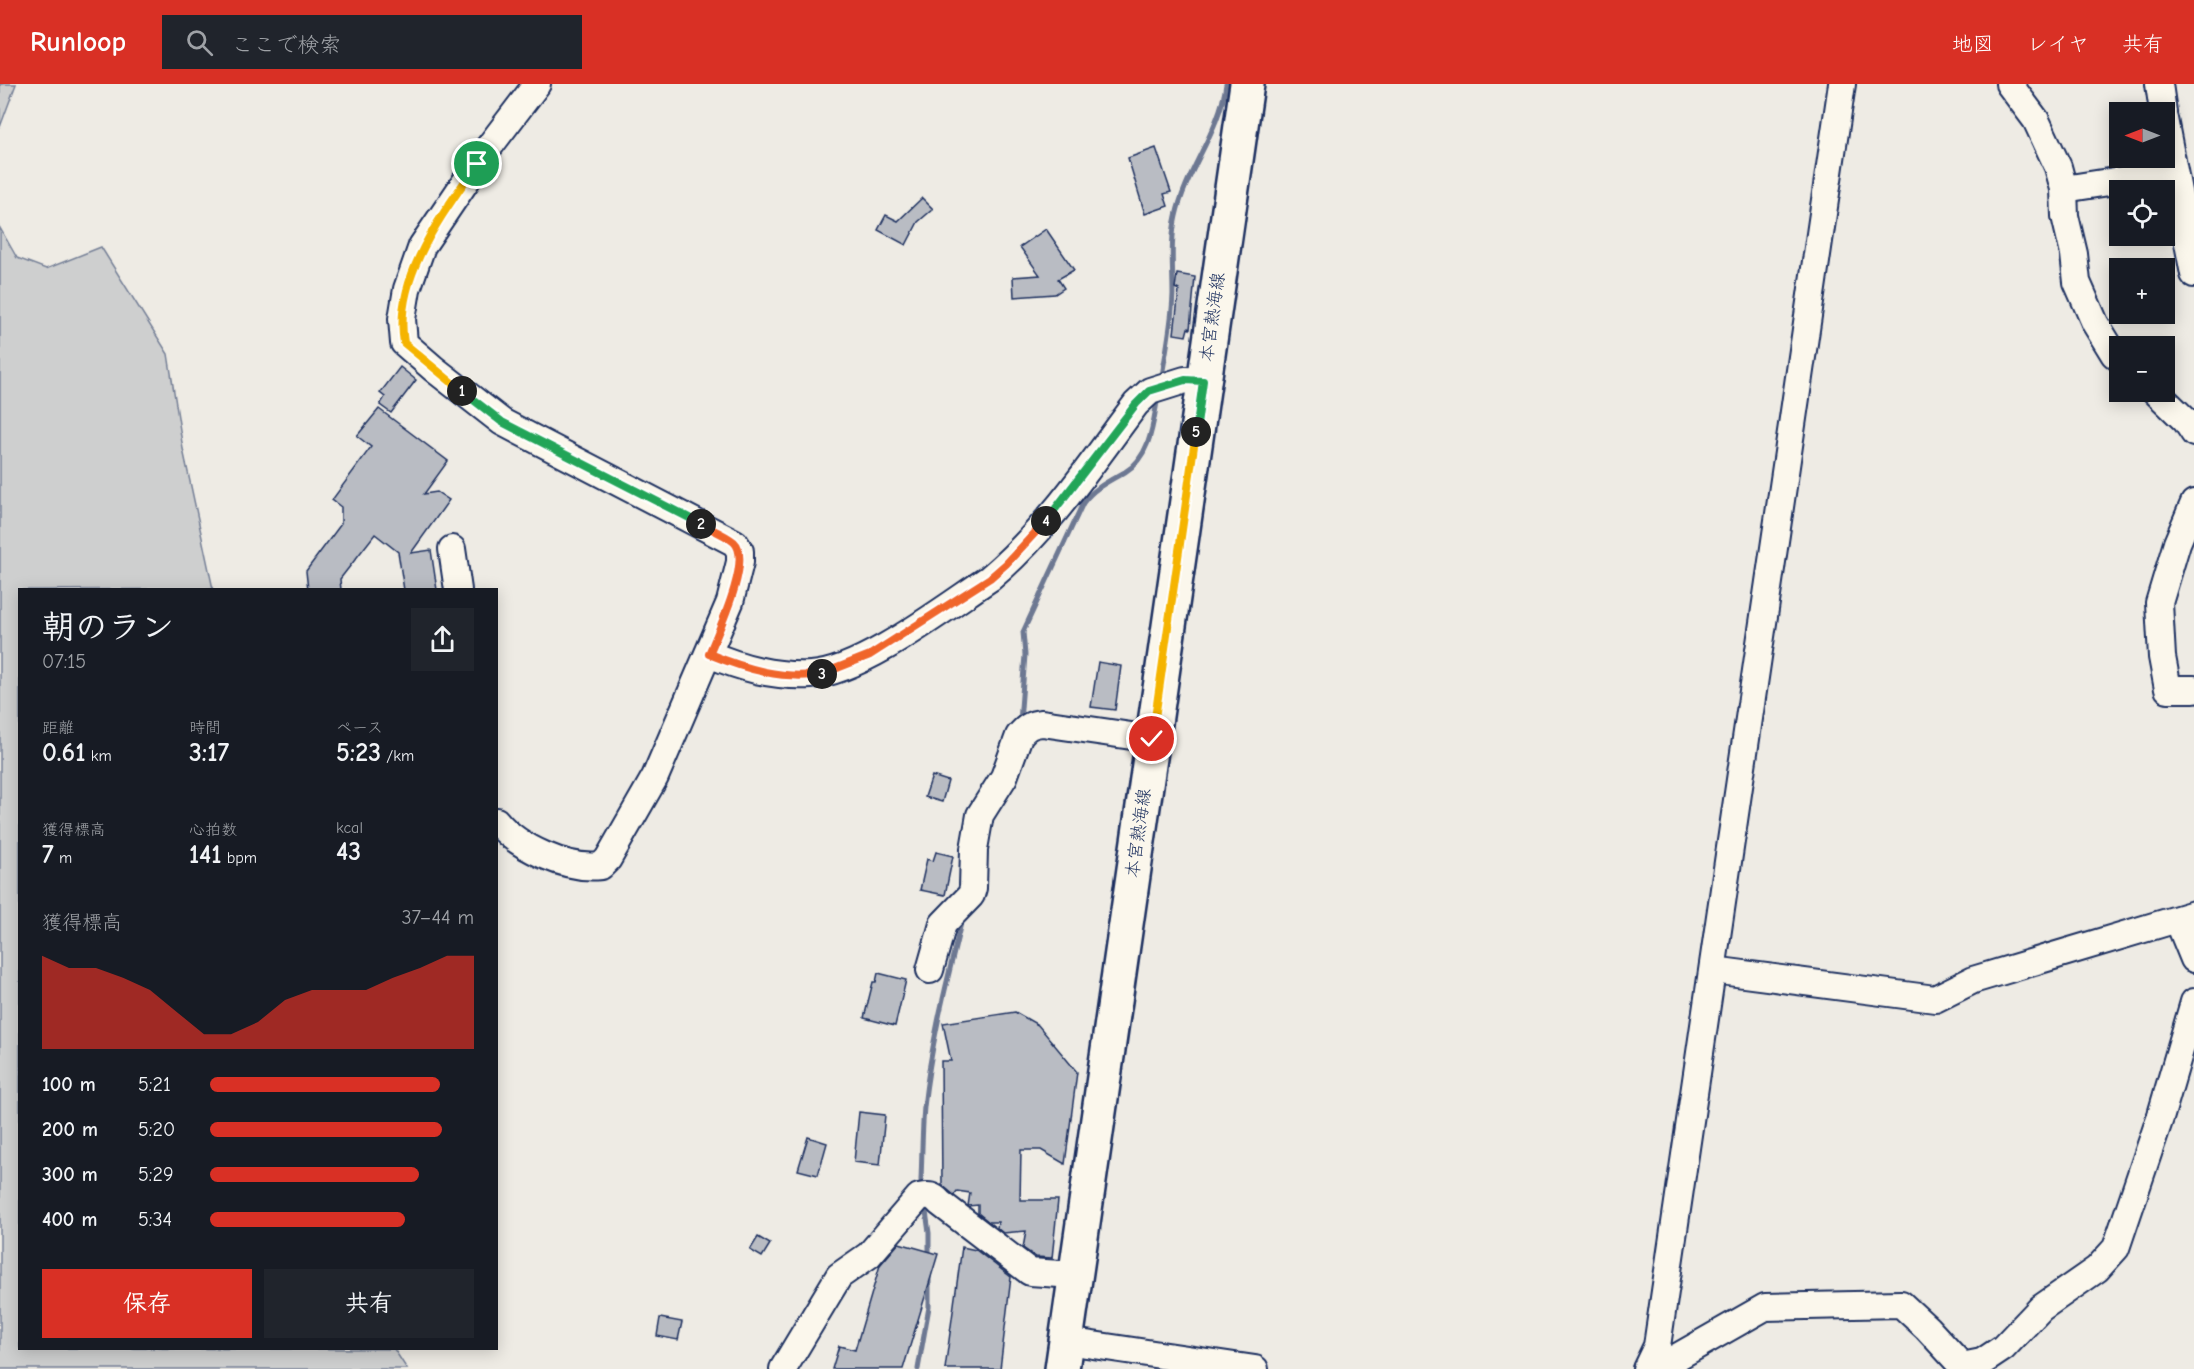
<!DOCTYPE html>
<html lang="ja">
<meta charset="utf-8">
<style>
body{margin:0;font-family:"Comic Neue","Klee One",sans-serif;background:#20242c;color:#f1f3f6;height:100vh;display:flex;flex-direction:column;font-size:22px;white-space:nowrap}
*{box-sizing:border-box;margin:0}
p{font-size:20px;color:#9ea1a6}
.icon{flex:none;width:33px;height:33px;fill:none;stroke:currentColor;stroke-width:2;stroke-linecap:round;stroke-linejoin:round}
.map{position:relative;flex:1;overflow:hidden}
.drawer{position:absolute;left:18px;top:504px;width:480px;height:762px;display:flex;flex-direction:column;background:#171b24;border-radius:0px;box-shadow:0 3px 15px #0003}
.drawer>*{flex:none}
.needle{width:39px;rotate:270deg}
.tools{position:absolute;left:2109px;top:18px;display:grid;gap:12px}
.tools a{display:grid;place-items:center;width:66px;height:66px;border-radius:0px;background:#171b24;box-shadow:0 3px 15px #0003;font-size:30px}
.pin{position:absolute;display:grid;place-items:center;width:51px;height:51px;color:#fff;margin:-26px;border:3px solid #fff;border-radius:50%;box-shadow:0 2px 6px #0007}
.km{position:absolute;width:30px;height:30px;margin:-15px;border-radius:50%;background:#222;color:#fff;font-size:16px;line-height:30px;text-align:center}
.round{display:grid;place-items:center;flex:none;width:63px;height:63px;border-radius:0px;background:#20242c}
.overview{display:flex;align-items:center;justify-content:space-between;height:102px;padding:0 24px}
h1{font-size:33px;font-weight:600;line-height:45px}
.metrics{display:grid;grid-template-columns:repeat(3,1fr);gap:9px;height:102px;padding:6px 24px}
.metrics div{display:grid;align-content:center}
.metrics b{font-size:26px;font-weight:600}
.metrics small{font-size:16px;font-weight:400}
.metrics p{font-size:16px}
.chart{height:168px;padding:12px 24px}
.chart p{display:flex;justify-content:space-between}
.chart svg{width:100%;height:108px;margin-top:6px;fill:#d93025;opacity:.7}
.cta{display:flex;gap:12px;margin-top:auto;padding:12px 24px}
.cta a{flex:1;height:69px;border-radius:0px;background:#d93025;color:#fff;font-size:24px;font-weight:600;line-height:69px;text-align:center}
.cta a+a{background:#20242c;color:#f1f3f6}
ul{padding:0 24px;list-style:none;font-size:20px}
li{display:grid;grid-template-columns:96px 72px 1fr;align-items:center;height:45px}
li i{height:15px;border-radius:8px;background:#d93025}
header{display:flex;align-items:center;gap:36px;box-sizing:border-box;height:84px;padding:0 30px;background:#d93025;color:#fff}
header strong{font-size:28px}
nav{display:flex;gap:33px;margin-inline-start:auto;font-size:21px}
.search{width:420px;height:54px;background:#20242c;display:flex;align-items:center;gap:15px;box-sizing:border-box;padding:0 21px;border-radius:0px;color:#9ea1a6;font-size:22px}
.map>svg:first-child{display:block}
</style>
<header>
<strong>Runloop</strong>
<div class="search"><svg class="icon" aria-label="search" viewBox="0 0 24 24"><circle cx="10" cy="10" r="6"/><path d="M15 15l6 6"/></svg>ここで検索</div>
<nav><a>地図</a><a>レイヤ</a><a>共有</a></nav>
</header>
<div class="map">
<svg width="2194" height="1285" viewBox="0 0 2194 1285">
<rect width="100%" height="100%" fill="#eeebe4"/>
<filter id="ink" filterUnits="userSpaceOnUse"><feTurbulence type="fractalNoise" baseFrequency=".0167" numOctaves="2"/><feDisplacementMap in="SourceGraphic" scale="12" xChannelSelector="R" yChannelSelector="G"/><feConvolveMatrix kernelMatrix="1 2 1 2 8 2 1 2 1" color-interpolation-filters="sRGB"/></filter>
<g filter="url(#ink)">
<g fill="#cecfcf" stroke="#747f96" stroke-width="1.5">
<path d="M0,0H16L0,43Z"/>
<path d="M0,144L17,174L46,185L101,163L168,270L183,365L213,505L20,506V1264L394,1265L407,1285H0Z"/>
</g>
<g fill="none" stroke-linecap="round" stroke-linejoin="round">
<g stroke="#6d7892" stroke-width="5">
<path d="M1161,297C1166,269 1172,239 1173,210C1173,184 1170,158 1176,132C1186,86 1220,47 1226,0"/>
<path d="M1020,638L1025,571L1023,548L1083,419C1094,404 1109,397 1125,388C1151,372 1153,339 1158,312"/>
<path d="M922,1105L921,1096C922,1072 922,1047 924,1023C931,959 947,897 962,835"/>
<path d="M925,1120L929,1149V1173"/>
<path d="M918,1285L929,1223V1192"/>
</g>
</g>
<g fill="#b9bcc3" stroke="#1b2f5e" stroke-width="1.5">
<path d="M1156,64L1171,108L1164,110L1168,122L1145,130L1128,74Z"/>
<path d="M922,114L933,125L918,138L906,161L878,146L886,131L898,137Z"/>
<path d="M1046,145L1074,186L1058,195L1064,204L1055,210L1014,213L1013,193L1040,191L1020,163Z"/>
<path d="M1177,190L1195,193L1190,245L1188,244L1186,252L1174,250L1179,206L1175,204Z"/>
<path d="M400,283L416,296L391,329L380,321L385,313L380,309Z"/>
<path d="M379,325L448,377L424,410L437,408L449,416L411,469L431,466L437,506H404L398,468L375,450L340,495L341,506H308L306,487L341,440V423L332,416L371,363L357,352Z"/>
<path d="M1098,578L1121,582L1115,626L1091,623Z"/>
<path d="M932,692L948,697L942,718L925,713Z"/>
<path d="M936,768L953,772L945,811L920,806L927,775L933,777Z"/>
<path d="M878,889L906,896L895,942L864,934L873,898H876Z"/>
<path d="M1015,928L1038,941L1077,988L1065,1080L1041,1066H1021L1020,1116H1058L1052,1174L1036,1173L1023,1164L1026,1147L1003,1149L997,1144L998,1138H989L978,1129V1121L968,1122L970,1109L957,1107L954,1111L942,1101L941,977H951L943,939Z"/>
<path d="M859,1028L885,1031L880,1081L854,1078Z"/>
<path d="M808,1053L827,1059L818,1091L798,1086Z"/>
<path d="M758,1153L770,1160L762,1173L750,1166Z"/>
<path d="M899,1159L938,1170L903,1285H832L839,1262L855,1266L880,1181Z"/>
<path d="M962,1163L976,1166L1011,1193L1000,1285H945Z"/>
<path d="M660,1234L682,1238L678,1256L657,1252Z"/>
</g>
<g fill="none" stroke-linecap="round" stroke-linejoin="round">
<g stroke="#1b2f5e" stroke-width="30">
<g id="minor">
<path d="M2009,0L2036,36L2058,83L2064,105L2065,132L2074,170L2077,198L2095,239L2114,270L2120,275"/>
<path d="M2159,0L2163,28"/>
<path d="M2164,35L2194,190"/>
<path d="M2064,105L2173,88"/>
<path d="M2156,308L2186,337L2194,349"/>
<path d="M2194,419L2177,459L2159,519L2162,573L2168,605H2194"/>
<path d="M452,465L458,506"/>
<path d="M709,570C742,584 774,593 811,591C862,588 946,523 990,494C1048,445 1091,380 1136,320L1150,307L1185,296L1203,297"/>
<path d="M496,737C518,764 567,786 601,782L608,775L655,693L730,518L740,478V467L735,459L502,338L434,285L404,259L402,235L407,205L422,162L489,63L537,0"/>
<path d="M2178,836L2194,875"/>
<path d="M930,886L943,840L971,811L973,804L974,765L980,731L1004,693L1019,652C1026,643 1031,640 1042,639L1152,655"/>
<path d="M1713,886L1935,915L1973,896L2194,830"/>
<path d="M1066,1257L1255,1285"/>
<path d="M783,1285L839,1192L869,1171L919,1113C929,1111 933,1111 940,1119L1030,1188L1075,1191"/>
<path d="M1646,1285L1657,1262L1842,0"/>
<path d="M1656,1285L1765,1223L1901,1220L1927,1244L1962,1282L1982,1278L2003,1264L2041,1224L2097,1185L2116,1164L2161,1031L2194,918"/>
</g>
</g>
<g stroke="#1b2f5e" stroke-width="38">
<path id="major" d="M1062,1285L1247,0"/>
</g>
<use href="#minor" stroke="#fbf7ec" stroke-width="26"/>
<use href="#major" stroke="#fbf7ec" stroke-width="33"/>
</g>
</g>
<g fill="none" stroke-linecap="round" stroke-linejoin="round" filter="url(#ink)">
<g stroke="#fff" stroke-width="12">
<path id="split-1" d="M462,307L404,259C393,194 442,131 477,80"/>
</g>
<g stroke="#fff" stroke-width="12">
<path id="split-2" d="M462,307L502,338L701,440"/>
</g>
<g stroke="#fff" stroke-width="12">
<path id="split-3" d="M701,440C711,445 726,451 734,458C753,475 717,550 709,570C746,585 782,596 822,590"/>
</g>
<g stroke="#fff" stroke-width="12">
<path id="split-4" d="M822,590L870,571L990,494L1006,480L1046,437"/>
</g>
<g stroke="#fff" stroke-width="12">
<path id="split-5" d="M1046,437L1136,320L1149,307L1185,296L1203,297L1196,348"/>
</g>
<g stroke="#fff" stroke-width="12">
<path id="split-6" d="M1152,655L1196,348"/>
</g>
<use href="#split-1" stroke="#f5b400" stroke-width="8"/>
<use href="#split-2" stroke="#22a559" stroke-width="8"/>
<use href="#split-3" stroke="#f0652b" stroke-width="8"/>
<use href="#split-4" stroke="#f0652b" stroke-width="8"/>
<use href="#split-5" stroke="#22a559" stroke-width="8"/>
<use href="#split-6" stroke="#f5b400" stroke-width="8"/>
</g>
<g text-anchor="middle" stroke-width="5" stroke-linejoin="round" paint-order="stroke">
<g font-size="18" fill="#1b2f5e" stroke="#fbf7ec">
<text transform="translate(1212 233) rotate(-82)" y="6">本宮熱海線</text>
<text transform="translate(1138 749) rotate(-82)" y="6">本宮熱海線</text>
</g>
</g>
</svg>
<div class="tools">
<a><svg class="needle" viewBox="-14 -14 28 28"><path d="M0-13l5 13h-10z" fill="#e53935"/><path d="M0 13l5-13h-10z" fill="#9ea1a6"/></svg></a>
<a><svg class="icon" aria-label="locate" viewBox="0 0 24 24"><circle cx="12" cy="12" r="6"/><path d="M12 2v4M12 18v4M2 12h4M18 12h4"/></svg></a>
<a>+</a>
<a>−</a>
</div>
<div class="pin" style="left:477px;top:80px;background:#1e9e55"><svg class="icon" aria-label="arrive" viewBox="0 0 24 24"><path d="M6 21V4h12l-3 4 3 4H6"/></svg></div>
<div class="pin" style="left:1152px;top:655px;background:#d93025"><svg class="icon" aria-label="check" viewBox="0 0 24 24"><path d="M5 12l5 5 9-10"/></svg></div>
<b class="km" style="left:462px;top:307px">1</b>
<b class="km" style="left:701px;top:440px">2</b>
<b class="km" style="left:822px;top:590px">3</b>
<b class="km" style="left:1046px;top:437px">4</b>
<b class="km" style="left:1196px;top:348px">5</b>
<section class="drawer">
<div class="overview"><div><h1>朝のラン</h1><p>07:15</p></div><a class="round"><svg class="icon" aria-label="share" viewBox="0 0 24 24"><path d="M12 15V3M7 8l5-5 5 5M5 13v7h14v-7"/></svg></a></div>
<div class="metrics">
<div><p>距離</p><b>0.61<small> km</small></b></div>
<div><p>時間</p><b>3:17</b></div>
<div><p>ペース</p><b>5:23<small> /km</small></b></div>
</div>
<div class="metrics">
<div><p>獲得標高</p><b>7<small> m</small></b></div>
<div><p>心拍数</p><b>141<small> bpm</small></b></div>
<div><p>kcal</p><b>43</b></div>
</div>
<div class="chart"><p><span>獲得標高</span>37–44 m</p>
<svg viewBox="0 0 160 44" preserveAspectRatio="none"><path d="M0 44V6L10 11L20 11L30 15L40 20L50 29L60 38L70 38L80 33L90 24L100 20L110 20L120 20L130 15L140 11L150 6L160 6V44z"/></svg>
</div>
<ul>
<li><b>100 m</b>5:21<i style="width:87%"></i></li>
<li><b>200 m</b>5:20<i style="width:88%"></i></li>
<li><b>300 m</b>5:29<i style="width:79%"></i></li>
<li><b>400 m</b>5:34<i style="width:74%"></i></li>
</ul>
<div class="cta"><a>保存</a><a>共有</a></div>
</section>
</div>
